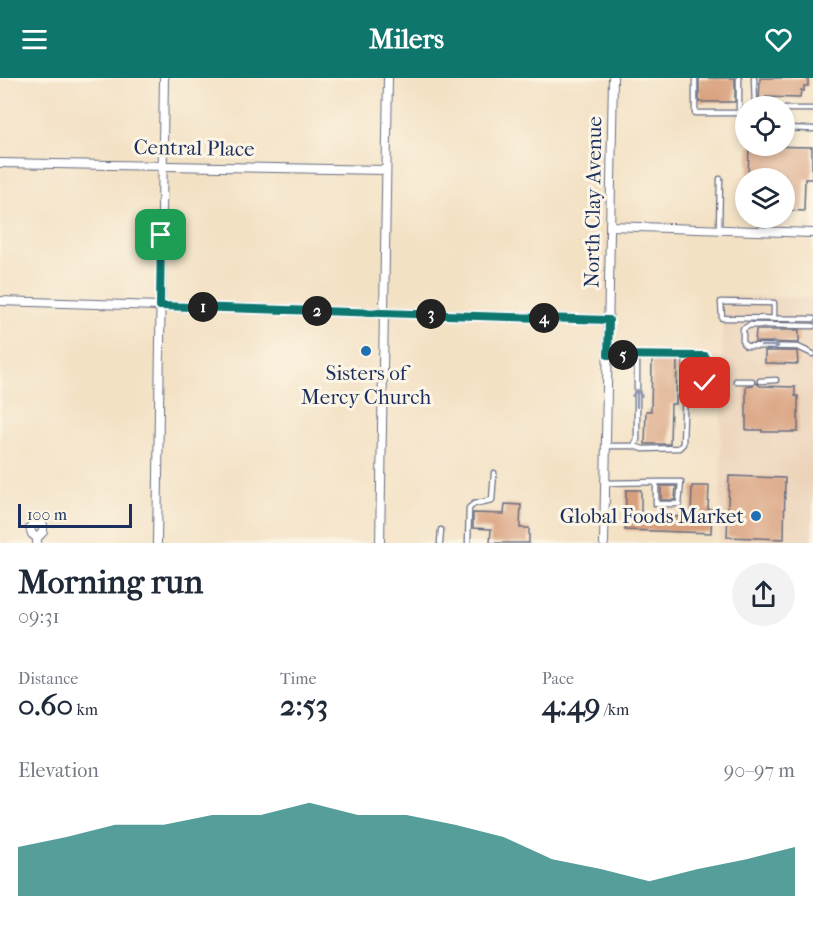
<!DOCTYPE html>
<meta charset="utf-8">
<style>
body{margin:0;font-family:"IM FELL French Canon",serif;background:#f2f2f3;color:#1f2937;height:100vh;display:flex;flex-direction:column;font-size:22px;white-space:nowrap}
*{box-sizing:border-box;margin:0}
p{font-size:20px;color:#747a83}
.icon{flex:none;width:33px;height:33px;fill:none;stroke:currentColor;stroke-width:2;stroke-linecap:round;stroke-linejoin:round}
.map{position:relative;height:465px;overflow:hidden}
.details{display:flex;flex-direction:column;background:#fff;flex:1}
.details>*{flex:none}
.fabs{position:absolute;left:735px;top:18px;display:grid;gap:12px}
.fabs a{display:grid;place-items:center;width:60px;height:60px;border-radius:50%;background:#fff;box-shadow:0 3px 9px #0003;font-size:30px}
.scale{position:absolute;left:18px;bottom:15px;width:114px;box-sizing:border-box;padding-left:6px;border:3px solid #1b2f5e;border-top:0;font-size:16px;line-height:21px;white-space:nowrap;color:#1b2f5e;-webkit-text-stroke:4px #fcf5e5;paint-order:stroke}
.pin{position:absolute;display:grid;place-items:center;width:51px;height:51px;color:#fff;margin:-26px;border-radius:12px;box-shadow:0 3px 9px #0006}
.km{position:absolute;width:30px;height:30px;margin:-15px;border-radius:50%;background:#222;color:#fff;font-size:16px;line-height:30px;text-align:center}
.round{display:grid;place-items:center;flex:none;width:63px;height:63px;border-radius:32px;background:#f2f2f3}
.head{display:flex;align-items:center;justify-content:space-between;height:102px;padding:0 18px}
h1{font-size:33px;font-weight:700;line-height:45px}
.stats{display:grid;grid-template-columns:repeat(3,1fr);gap:9px;height:102px;padding:6px 18px}
.stats div{display:grid;align-content:center}
.stats b{font-size:30px;font-weight:700}
.stats small{font-size:16px;font-weight:400}
.stats p{font-size:16px}
.chart{height:168px;padding:12px 18px}
.chart p{display:flex;justify-content:space-between}
.chart svg{width:100%;height:108px;margin-top:6px;fill:#0f766e;opacity:.7}
header{display:flex;justify-content:space-between;align-items:center;height:78px;padding:0 18px;background:#0f766e;color:#fff;font-size:27px;font-weight:700}
.map>svg:first-child{display:block}
</style>
<header><svg class="icon" aria-label="menu" viewBox="0 0 24 24"><path d="M4 6h16M4 12h16M4 18h16"/></svg>Milers<svg class="icon" aria-label="heart" viewBox="0 0 24 24"><path d="M12 20l-8-8c-3-5 5-10 8-4 3-6 11-1 8 4z"/></svg></header>
<div class="map">
<svg width="813" height="465" viewBox="0 0 813 465">
<rect width="100%" height="100%" fill="#fcf5e5"/>
<filter id="ink" filterUnits="userSpaceOnUse"><feTurbulence type="fractalNoise" baseFrequency=".0167" numOctaves="2"/><feDisplacementMap in="SourceGraphic" scale="12" xChannelSelector="R" yChannelSelector="G"/><feConvolveMatrix kernelMatrix="1 2 1 2 8 2 1 2 1" color-interpolation-filters="sRGB"/></filter>
<filter id="wash" filterUnits="userSpaceOnUse"><feTurbulence type="fractalNoise" baseFrequency=".008" numOctaves="4" result="noise"/><feDisplacementMap in="SourceGraphic" scale="24" xChannelSelector="R" yChannelSelector="G"/><feGaussianBlur stdDeviation="1.35" result="paint"/><feColorMatrix in="noise" values="0 0 0 0 0 0 0 0 0 0 0 0 0 0 0 0 0 1.4 0 .05"/><feComposite in="paint" operator="in"/></filter>
<g filter="url(#wash)">
<rect width="100%" height="100%" fill="#f3e1c4"/>
<path fill="#ecd3ba" d="M723,218L813,220V465H720Z"/>
<g id="blocks">
<g fill="#d89f7c">
<rect x="699" y="0" width="36" height="24"/>
<path d="M760,0H808V8H804V13L801,12L800,20L766,19V26H759Z"/>
<path d="M749,68L812,69V101H805L804,133L784,132V100H748Z"/>
<path d="M756,252H799V265L755,264Z"/>
<path d="M765,273H797L798,286L765,285Z"/>
<path d="M652,282H677L676,326H671L670,366H645L646,333H651Z"/>
<path d="M756,305L760,308L795,309V318H798V354H762V352H746V308L753,307Z"/>
<path d="M729,398L785,400L784,461L727,459Z"/>
<path d="M661,408H676L675,422H661Z"/>
<path d="M692,408H709L708,431H712L711,455L625,452L626,412H641V438L691,439Z"/>
<path d="M505,426L521,427L520,450H529V465H490L491,451L473,450V435L504,436Z"/>
</g>
</g>
</g>
<g filter="url(#ink)">
<use href="#blocks" fill-opacity="0" stroke="#676d82" stroke-width="1.5"/>
<g fill="none" stroke-linecap="round" stroke-linejoin="round">
<g stroke="#676d82" stroke-width="7">
<g id="service">
<path d="M695,0V35H739V0"/>
<path d="M754,0L755,28"/>
<path d="M784,31H813"/>
<path d="M784,50L813,51"/>
<path d="M719,152L720,101"/>
<path d="M774,241V225L721,224L722,240L813,241"/>
<path d="M813,248L750,247L743,251V265L746,268L798,269L813,276"/>
<path d="M608,277L705,278L707,285L705,305L697,309H684"/>
<path d="M736,303H752"/>
<path d="M760,303L776,302"/>
<path d="M606,368H634L637,362V277"/>
<path d="M634,368L643,371L679,370L683,366L686,278"/>
<path d="M605,405L656,404V426H679L681,404H656"/>
<path d="M440,465L441,452"/>
<path d="M468,465L469,430L474,426L492,422L494,395"/>
</g>
</g>
<g stroke="#676d82" stroke-width="10">
<g id="minor">
<path d="M0,85L386,92"/>
<path d="M610,148L813,155"/>
<path d="M0,223L609,242"/>
<path d="M37,465V460L32,456L30,450L32,446L39,444L43,447V454L37,460"/>
<path d="M157,465L164,0"/>
<path d="M380,465L388,0"/>
<path d="M604,465L613,0"/>
</g>
</g>
<use href="#service" stroke="#fff" stroke-width="4.5"/>
<use href="#minor" stroke="#fff" stroke-width="8"/>
</g>
<defs><path id="oneway-shaft" d="M-6 0H5M1.5-3L5.5 0L1.5 3" fill="none" stroke-width="1.6" stroke-linecap="round" stroke-linejoin="round" transform="scale(1.5)"/></defs>
<g stroke="#8d97ae">
<use href="#oneway-shaft" transform="translate(770 268) rotate(1)"/>
<use href="#oneway-shaft" transform="translate(637 320) rotate(-90)"/>
</g>
</g>
<g fill="none" stroke-linecap="round" stroke-linejoin="round" filter="url(#ink)">
<g stroke="#fff" stroke-width="12">
<path id="route" d="M161,157L160,228L609,242L608,277L705,278L706,285L705,305"/>
</g>
<use href="#route" stroke="#0f766e" stroke-width="8"/>
</g>
<g fill="#1f6fb2" stroke="#fcf5e5" stroke-width="2">
<circle cx="366" cy="273" r="6"/>
<circle cx="756" cy="438" r="6"/>
</g>
<g text-anchor="middle" stroke-width="6" stroke-linejoin="round" paint-order="stroke">
<g font-size="21" fill="#1b2f5e" stroke="#fcf5e5">
<text transform="translate(194 70) rotate(1)" y="7">Central Place</text>
<text transform="translate(593 124) rotate(-89)" y="7">North Clay Avenue</text>
</g>
<g font-size="21" fill="#1b2f5e" stroke="#fcf5e5">
<text x="366" y="302">Sisters of<tspan x="366" dy="24">Mercy Church</tspan></text>
<text x="744" y="445" text-anchor="end">Global Foods Market</text>
</g>
</g>
</svg>
<div class="fabs">
<a><svg class="icon" aria-label="locate" viewBox="0 0 24 24"><circle cx="12" cy="12" r="6"/><path d="M12 2v4M12 18v4M2 12h4M18 12h4"/></svg></a>
<a><svg class="icon" aria-label="layers" viewBox="0 0 24 24"><path d="M12 4l9 5-9 5-9-5zM3 14l9 5 9-5"/></svg></a>
</div>
<div class="scale">100 m</div>
<div class="pin" style="left:161px;top:157px;background:#1e9e55"><svg class="icon" aria-label="arrive" viewBox="0 0 24 24"><path d="M6 21V4h12l-3 4 3 4H6"/></svg></div>
<div class="pin" style="left:705px;top:305px;background:#d93025"><svg class="icon" aria-label="check" viewBox="0 0 24 24"><path d="M5 12l5 5 9-10"/></svg></div>
<b class="km" style="left:203px;top:229px">1</b>
<b class="km" style="left:317px;top:233px">2</b>
<b class="km" style="left:431px;top:236px">3</b>
<b class="km" style="left:544px;top:240px">4</b>
<b class="km" style="left:623px;top:277px">5</b>
</div>
<section class="details">
<div class="head"><div><h1>Morning run</h1><p>09:31</p></div><a class="round"><svg class="icon" aria-label="share" viewBox="0 0 24 24"><path d="M12 15V3M7 8l5-5 5 5M5 13v7h14v-7"/></svg></a></div>
<div class="stats">
<div><p>Distance</p><b>0.60<small> km</small></b></div>
<div><p>Time</p><b>2:53</b></div>
<div><p>Pace</p><b>4:49<small> /km</small></b></div>
</div>
<div class="chart"><p><span>Elevation</span>90–97 m</p>
<svg viewBox="0 0 160 44" preserveAspectRatio="none"><path d="M0 44V24L10 20L20 15L30 15L40 11L50 11L60 6L70 11L80 11L90 15L100 20L110 29L120 33L130 38L140 33L150 29L160 24V44z"/></svg>
</div>
</section>
